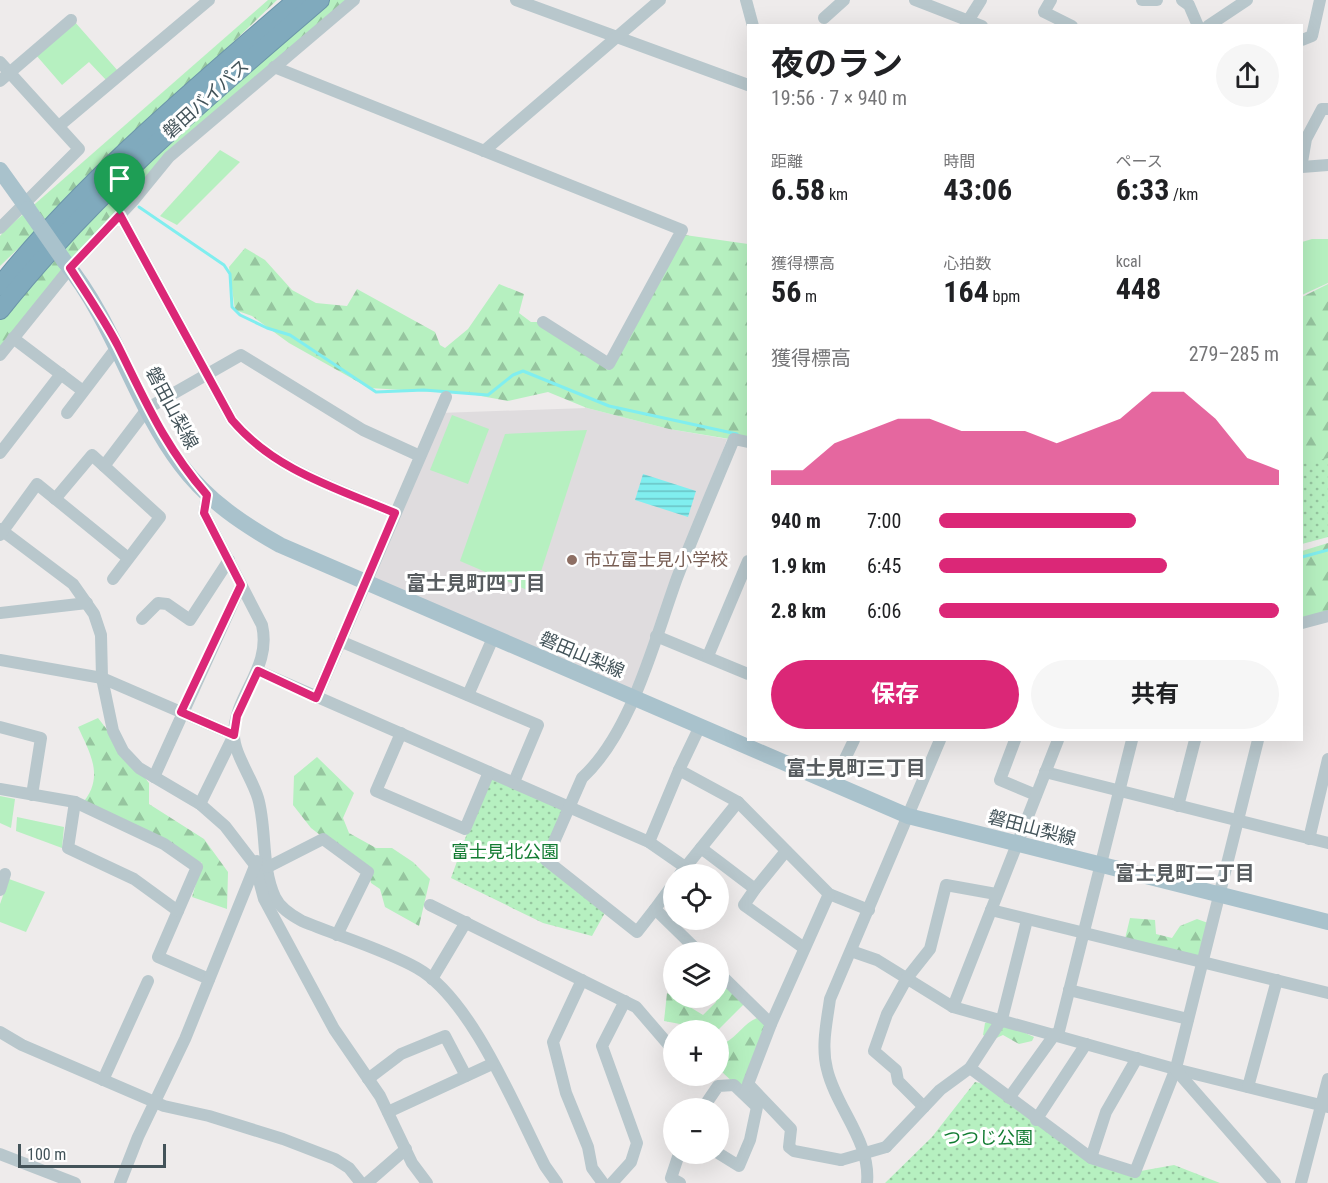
<!DOCTYPE html>
<html lang="ja">
<meta charset="utf-8">
<style>
body{margin:0;font-family:"Roboto Condensed","Noto Sans JP",sans-serif;background:#f6f6f6;color:#202124;height:100vh;display:flex;flex-direction:column;font-size:22px;white-space:nowrap}
*{box-sizing:border-box;margin:0}
p{font-size:20px;color:#757577}
.icon{flex:none;width:33px;height:33px;fill:none;stroke:currentColor;stroke-width:2;stroke-linecap:round;stroke-linejoin:round}
.map{position:relative;flex:1;overflow:hidden}
.details{position:absolute;left:747px;top:24px;width:556px;height:717px;display:flex;flex-direction:column;background:#fff;border-radius:0px;box-shadow:0 6px 24px #0002}
.details>*{flex:none}
.tools{position:absolute;left:663px;top:864px;display:grid;gap:12px}
.tools a{display:grid;place-items:center;width:66px;height:66px;border-radius:50%;background:#fff;box-shadow:0 6px 24px #0002;font-size:30px}
.scale{position:absolute;left:18px;bottom:15px;width:148px;box-sizing:border-box;padding-left:6px;border:3px solid #435359;border-top:0;font-size:16px;line-height:21px;white-space:nowrap;color:#435359;-webkit-text-stroke:4px #fff;paint-order:stroke}
.pin{position:absolute;display:grid;place-items:center;width:51px;height:51px;color:#fff;margin:-62px -26px;border-radius:50% 50% 50% 0;rotate:-45deg;box-shadow:0 0 6px #0007}
.pin .icon{rotate:45deg}
.round{display:grid;place-items:center;flex:none;width:63px;height:63px;border-radius:32px;background:#f6f6f6}
.headline{display:flex;align-items:center;justify-content:space-between;height:102px;padding:0 24px}
h1{font-size:33px;font-weight:700;line-height:45px}
.figures{display:grid;grid-template-columns:repeat(3,1fr);gap:9px;height:102px;padding:6px 24px}
.figures div{display:grid;align-content:center}
.figures b{font-size:30px;font-weight:700}
.figures small{font-size:16px;font-weight:400}
.figures p{font-size:16px}
.chart{height:168px;padding:12px 24px}
.chart p{display:flex;justify-content:space-between}
.chart svg{width:100%;height:108px;margin-top:6px;fill:#db2777;opacity:.7}
.action{display:flex;gap:12px;margin-top:auto;padding:12px 24px}
.action a{flex:1;height:69px;border-radius:36px;background:#db2777;color:#fff;font-size:24px;font-weight:700;line-height:69px;text-align:center}
.action a+a{background:#f6f6f6;color:#202124}
ul{padding:0 24px;list-style:none;font-size:20px}
li{display:grid;grid-template-columns:96px 72px 1fr;align-items:center;height:45px}
li i{height:15px;border-radius:8px;background:#db2777}
.map>svg:first-child{display:block}
</style>
<div class="map">
<svg width="1328" height="1183" viewBox="0 0 1328 1183">
<defs>
<pattern id="forest-firs" width="22" height="20" patternUnits="userSpaceOnUse" patternTransform="scale(1.5)"><rect width="22" height="20" fill="#b6f0c0"/><path d="M5 1l3.5 6h-7zM16 11l3.5 6h-7z" fill="#96c59f"/></pattern>
<pattern id="park-dots" width="8" height="8" patternUnits="userSpaceOnUse" patternTransform="scale(1.5)"><rect width="8" height="8" fill="#b6f0c0"/><path d="M2 2h.1M6 6h.1" fill="none" stroke="#96c59f" stroke-width="1.8" stroke-linecap="round"/></pattern>
<pattern id="water-rules" width="6" height="5" patternUnits="userSpaceOnUse" patternTransform="scale(1.5)"><rect width="6" height="5" fill="#80eeef"/><path d="M0 2.5h6" fill="none" stroke="#6ac3c5"/></pattern>
</defs>
<rect width="100%" height="100%" fill="#eeebeb"/>
<path fill="#dfdcde" d="M587,408L669,429L727,439L632,698L365,583L439,413Z"/>
<g fill="#b6f0c0">
<path d="M74,21L118,71L107,81L89,62L62,85L36,55Z"/>
<path d="M220,150L240,162L177,225L160,216Z"/>
<path d="M1312,239H1328V283L1302,295V242Z"/>
<path d="M452,415L489,429L468,484L430,470Z"/>
<path d="M587,430L534,593L460,561L505,434Z"/>
<path d="M0,796L15,799L11,828L0,823Z"/>
<path d="M17,817L64,827L62,848L16,831Z"/>
<path d="M9,879L45,892L26,932L0,922V904Z"/>
</g>
<g fill="url(#forest-firs)">
<path d="M268,0H277L0,266V236L4,231Z"/>
<path d="M320,0H354L198,132L141,191L0,357V310L38,265Z"/>
<path d="M685,235L748,244V442L669,429L587,408L548,392L508,401L470,394L369,388L289,343L252,316L235,310L229,267L245,248L265,260L292,290L316,303L347,306L357,289L435,332L440,345L445,348L468,329L499,284L524,294L519,313L531,322H543L608,364Z"/>
<path d="M1328,284V468L1302,474V297Z"/>
<path d="M1328,543V615L1302,621V551Z"/>
<path d="M98,718L149,783V804L204,839L228,872L227,909L192,897L202,863L81,805C105,778 91,755 78,727Z"/>
<path d="M317,757L354,793L343,818L349,833L376,848H392L413,862L430,879L419,926L385,907L380,889L371,883L368,872L311,828L293,805L294,776Z"/>
<path d="M1130,918L1155,920L1156,934L1172,938L1180,926L1197,919L1208,923L1200,960L1124,943Z"/>
<path d="M719,976L745,1003L718,1030H689L680,1024L664,1021L667,993L703,1015L716,1002L715,998H718Z"/>
<path d="M757,1018L771,1024L741,1090L720,1070L718,1034L725,1043C738,1036 744,1023 757,1018Z"/>
<path d="M995,1019L1034,1037L1032,1041L1019,1044L1003,1035L992,1040L983,1035L985,1023Z"/>
</g>
<g fill="url(#park-dots)">
<path d="M1328,458V537L1302,544V464Z"/>
<path d="M489,772L569,807L546,860L607,909L592,936L543,923L451,878Z"/>
<path d="M975,1082L991,1085L1091,1158L1135,1172L1174,1165L1220,1183H885L932,1137Z"/>
</g>
<path fill="url(#water-rules)" d="M643,474L696,491L688,517L635,500Z"/>
<g fill="none" stroke-linecap="round" stroke-linejoin="round">
<g stroke="#80eeef" stroke-width="3">
<path d="M139,207L224,265L230,274L232,307L240,315L267,328L290,335L376,392L424,390L488,395L513,375L523,371L609,406L737,434"/>
<path d="M1302,557L1328,550"/>
</g>
<g stroke="#6b95a9" stroke-width="20">
<g id="highway">
<path d="M0,286C87,178 193,90 297,0"/>
<path d="M0,310C93,193 208,96 320,0"/>
</g>
</g>
<g stroke="#b8c7cc" stroke-width="12">
<path d="M516,0L748,85"/>
<path d="M746,0L753,26"/>
<path d="M915,0L982,26"/>
<path d="M1051,0L1044,12L1072,26"/>
<path d="M1142,0H1157"/>
<path d="M1182,0L1189,5L1198,26"/>
<path d="M824,18L844,0"/>
<path d="M966,24L981,0"/>
<path d="M1208,26L1247,0"/>
<path d="M1302,40L1312,36L1320,0"/>
<path d="M0,62L79,149L0,228"/>
<path d="M274,67L682,230L609,364L543,322"/>
<path d="M0,81L71,20"/>
<path d="M59,126L209,0"/>
<path d="M484,151L660,0"/>
<path d="M1302,162L1306,139L1322,109H1328"/>
<path d="M1302,167L1328,165"/>
<path d="M120,215L232,420C274,470 337,488 395,513"/>
<path d="M13,338L83,391"/>
<path d="M0,355L70,268L133,201L169,157L354,0"/>
<path d="M67,413L118,346"/>
<path d="M0,453L61,374"/>
<path d="M104,466L148,408L241,355L363,430L420,456"/>
<path d="M207,495L204,513L262,625C272,669 235,693 234,734C233,752 252,778 258,798C267,829 261,867 275,897C280,908 291,915 302,921C338,936 383,949 417,968C472,999 516,1110 545,1166L557,1183"/>
<path d="M55,499L92,455L160,517L113,579"/>
<path d="M0,529L73,584L94,614L101,635L102,678L113,731L123,751L139,768L200,804L225,826L255,865L264,899L334,1029L380,1096L412,1163L427,1183"/>
<path d="M0,535L37,484L128,558"/>
<path d="M0,613L87,603"/>
<path d="M142,619L158,603L167,604L190,620L229,560"/>
<path d="M1302,623L1328,616"/>
<path d="M656,636L748,674"/>
<path d="M340,641L538,725L514,782"/>
<path d="M708,656L748,561"/>
<path d="M0,660L102,678L234,735L200,804"/>
<path d="M258,671L649,842L685,867"/>
<path d="M468,695L493,638"/>
<path d="M316,698L446,397"/>
<path d="M700,726L679,770L738,802L829,894L869,910"/>
<path d="M0,727L41,738L32,795"/>
<path d="M401,733L376,791L465,829L489,772"/>
<path d="M1015,740L1000,780L1036,795"/>
<path d="M1045,772L1328,843"/>
<path d="M154,777L241,585"/>
<path d="M833,784L854,740"/>
<path d="M0,789L75,802L164,844L197,867L158,957L209,979"/>
<path d="M75,802L68,848L134,879L178,911"/>
<path d="M1178,806L1195,740"/>
<path d="M1309,839L1328,759"/>
<path d="M649,842L679,770"/>
<path d="M701,848L755,889L786,851"/>
<path d="M268,867L323,839L368,872L337,935"/>
<path d="M680,874L738,802"/>
<path d="M674,883L655,909L699,952"/>
<path d="M755,889L744,905L804,948"/>
<path d="M0,890L5,874"/>
<path d="M829,894L771,1024L748,1084L791,1129L789,1147L794,1151L841,1160"/>
<path d="M430,905L636,1007L674,1051"/>
<path d="M655,909L637,932L546,860L582,778C632,732 654,641 677,578C695,531 715,485 734,439L748,442"/>
<path d="M991,910L1328,993"/>
<path d="M851,951L877,960L953,1007L1175,1069L1328,1107"/>
<path d="M718,972L771,1024"/>
<path d="M432,979L466,922"/>
<path d="M582,980L553,1042L566,1093L588,1147L592,1168L603,1183"/>
<path d="M1069,990L1188,1019"/>
<path d="M953,1007L1058,740"/>
<path d="M0,1032L22,1045L164,1106L209,1116L283,1139L335,1159L349,1168L361,1183"/>
<path d="M1058,1035L1132,740"/>
<path d="M970,1068L1091,1158L1135,1172L1176,1068L1258,740"/>
<path d="M1175,1069L1275,1183"/>
<path d="M368,1079L401,1054L445,1036L466,1076"/>
<path d="M103,1080L148,981"/>
<path d="M1248,1087L1277,980"/>
<path d="M1009,1098L1055,1034"/>
<path d="M924,1107L898,1081L896,1070L874,1051L887,1014L907,978L930,949L946,885L996,894"/>
<path d="M703,1108L718,1086L734,1085L757,1107L750,1140L739,1166L718,1153"/>
<path d="M388,1112L492,1064"/>
<path d="M1036,1120L1086,1044"/>
<path d="M886,1147L940,1090L970,1068L1002,1019L1027,920"/>
<path d="M0,1154L75,1183"/>
<path d="M679,1154L671,1178L680,1183"/>
<path d="M1091,1158L1106,1112L1137,1058"/>
<path d="M120,1183L138,1137L185,1039L257,861"/>
<path d="M367,1183L406,1149"/>
<path d="M612,1183L631,1162L637,1143L602,1046L625,1001"/>
<path d="M867,1183C871,1141 836,1108 827,1069C821,1046 827,1021 830,999L940,740"/>
<path d="M1301,1183L1328,1079"/>
</g>
<g stroke="#a9c2cc" stroke-width="16">
<path d="M0,170L28,209"/>
<path d="M65,262C115,323 134,403 181,465C208,501 243,524 280,545L908,816L1328,922"/>
</g>
<use href="#highway" stroke="#80aabd" stroke-width="18"/>
<path stroke="#b8c7cc" stroke-width="12" d="M841,1160L886,1147"/>
<path stroke="#a9c2cc" stroke-width="16" d="M28,209L65,262"/>
</g>
<g fill="none" stroke-linecap="round" stroke-linejoin="round">
<g stroke="#fff" stroke-width="12">
<path id="route" d="M120,215L232,420C274,470 336,488 395,513L316,698L258,671L237,716L234,735L181,712L241,585L204,513L207,495C165,447 146,402 118,346C104,319 86,293 70,268Z"/>
</g>
<use href="#route" stroke="#db2777" stroke-width="8"/>
</g>
<circle fill="#8d6e63" stroke="#fff" stroke-width="2" cx="572" cy="560" r="6"/>
<g text-anchor="middle" stroke-width="6" stroke-linejoin="round" paint-order="stroke">
<g font-size="18" fill="#435359" stroke="#fff">
<text transform="translate(206 99) rotate(-42)" y="6">磐田バイパス</text>
<text transform="translate(172 408) rotate(62)" y="6">磐田山梨線</text>
<text transform="translate(582 655) rotate(23)" y="6">磐田山梨線</text>
<text transform="translate(1032 828) rotate(15)" y="6">磐田山梨線</text>
</g>
<g font-size="18" fill="#785e54" stroke="#fff" text-anchor="start">
<text x="584" y="566">市立富士見小学校</text>
</g>
<g font-size="18" fill="#127c32" stroke="#fff">
<text x="505" y="858">富士見北公園</text>
<text x="988" y="1144">つつじ公園</text>
</g>
<g font-size="20" font-weight="bold" fill="#585d60" stroke="#fff">
<text x="476" y="590">富士見町四丁目</text>
<text x="856" y="775">富士見町三丁目</text>
<text x="1185" y="880">富士見町二丁目</text>
</g>
</g>
</svg>
<div class="tools">
<a><svg class="icon" aria-label="locate" viewBox="0 0 24 24"><circle cx="12" cy="12" r="6"/><path d="M12 2v4M12 18v4M2 12h4M18 12h4"/></svg></a>
<a><svg class="icon" aria-label="layers" viewBox="0 0 24 24"><path d="M12 4l9 5-9 5-9-5zM3 14l9 5 9-5"/></svg></a>
<a>+</a>
<a>−</a>
</div>
<div class="scale">100 m</div>
<div class="pin" style="left:120px;top:215px;background:#1e9e55"><svg class="icon" aria-label="arrive" viewBox="0 0 24 24"><path d="M6 21V4h12l-3 4 3 4H6"/></svg></div>
<section class="details">
<div class="headline"><div><h1>夜のラン</h1><p>19:56 · 7 × 940 m</p></div><a class="round"><svg class="icon" aria-label="share" viewBox="0 0 24 24"><path d="M12 15V3M7 8l5-5 5 5M5 13v7h14v-7"/></svg></a></div>
<div class="figures">
<div><p>距離</p><b>6.58<small> km</small></b></div>
<div><p>時間</p><b>43:06</b></div>
<div><p>ペース</p><b>6:33<small> /km</small></b></div>
</div>
<div class="figures">
<div><p>獲得標高</p><b>56<small> m</small></b></div>
<div><p>心拍数</p><b>164<small> bpm</small></b></div>
<div><p>kcal</p><b>448</b></div>
</div>
<div class="chart"><p><span>獲得標高</span>279–285 m</p>
<svg viewBox="0 0 160 44" preserveAspectRatio="none"><path d="M0 44V38L10 38L20 27L30 22L40 17L50 17L60 22L70 22L80 22L90 27L100 22L110 17L120 6L130 6L140 17L150 33L160 38V44z"/></svg>
</div>
<ul>
<li><b>940 m</b>7:00<i style="width:58%"></i></li>
<li><b>1.9 km</b>6:45<i style="width:67%"></i></li>
<li><b>2.8 km</b>6:06<i style="width:100%"></i></li>
</ul>
<div class="action"><a>保存</a><a>共有</a></div>
</section>
</div>
